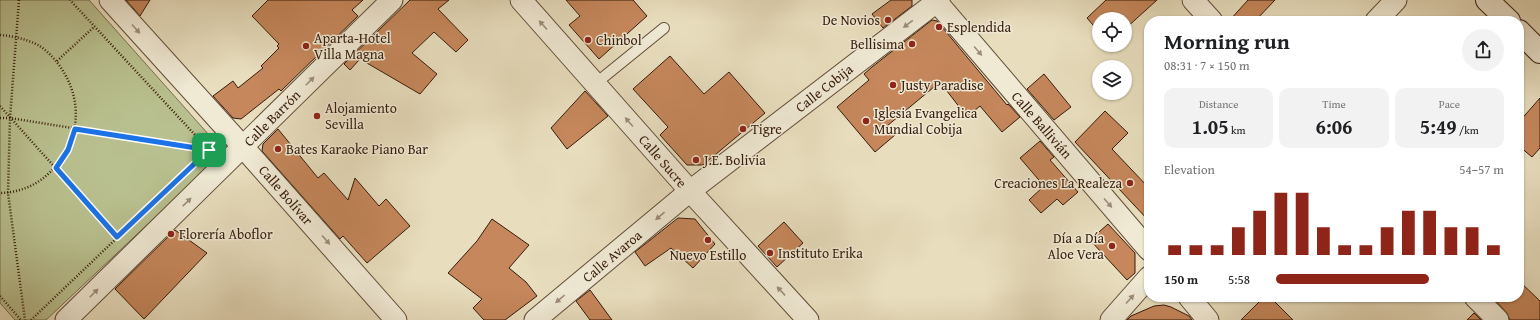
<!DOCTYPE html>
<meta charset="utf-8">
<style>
body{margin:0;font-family:"Gentium Book Plus",serif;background:#f2f2f2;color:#202124;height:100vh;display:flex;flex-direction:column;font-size:15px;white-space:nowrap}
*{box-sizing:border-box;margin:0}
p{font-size:13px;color:#757577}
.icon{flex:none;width:22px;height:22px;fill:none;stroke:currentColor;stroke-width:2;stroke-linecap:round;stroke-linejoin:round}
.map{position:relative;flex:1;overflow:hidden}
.drawer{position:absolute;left:1144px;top:16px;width:380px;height:286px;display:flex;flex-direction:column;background:#fff;border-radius:16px;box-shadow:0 1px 3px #0004}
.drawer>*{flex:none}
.tools{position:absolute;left:1092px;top:12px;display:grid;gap:8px}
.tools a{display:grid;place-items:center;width:40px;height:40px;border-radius:50%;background:#fff;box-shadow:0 1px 3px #0004;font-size:20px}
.pin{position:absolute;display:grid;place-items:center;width:34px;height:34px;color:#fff;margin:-17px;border-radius:8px;box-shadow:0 2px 6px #0006}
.round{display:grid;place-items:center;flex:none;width:42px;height:42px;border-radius:21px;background:#f2f2f2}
.head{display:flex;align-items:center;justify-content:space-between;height:68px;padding:0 20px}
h1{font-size:22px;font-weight:800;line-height:30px}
.figures{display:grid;grid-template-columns:repeat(3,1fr);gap:6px;height:68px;padding:4px 20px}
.figures div{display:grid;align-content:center;border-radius:10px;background:#f2f2f2;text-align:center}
.figures b{font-size:20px;font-weight:800}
.figures small{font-size:11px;font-weight:400}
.figures p{font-size:11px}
.chart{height:112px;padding:8px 20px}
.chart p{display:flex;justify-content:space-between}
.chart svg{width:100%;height:72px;margin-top:4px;stroke:#8f2418;stroke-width:6}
ul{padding:0 20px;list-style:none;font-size:13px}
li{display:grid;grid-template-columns:64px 48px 1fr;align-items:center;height:30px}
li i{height:10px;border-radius:5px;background:#8f2418}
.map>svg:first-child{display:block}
</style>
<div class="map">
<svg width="1540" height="320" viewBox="0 0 1540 320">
<rect width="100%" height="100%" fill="#e8debe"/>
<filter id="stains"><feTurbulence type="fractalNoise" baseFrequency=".005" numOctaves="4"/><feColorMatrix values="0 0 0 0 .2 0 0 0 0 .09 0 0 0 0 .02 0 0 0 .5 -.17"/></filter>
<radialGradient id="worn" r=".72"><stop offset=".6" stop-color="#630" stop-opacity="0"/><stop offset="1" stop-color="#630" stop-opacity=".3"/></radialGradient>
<path fill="#b9c08f" stroke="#776e4e" d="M0,0H89L217,144L219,157L46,320H15L0,303Z"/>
<g fill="#c5875b" stroke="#351b0c">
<path d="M126,0H150L140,16Z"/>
<path d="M268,0H363L352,10L358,16L285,87L281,91L279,89L241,119L233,118L213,96L233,81L238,88L263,68L261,66L279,48L277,46L279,44L252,16Z"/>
<path d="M410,0H449L438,9L468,40L456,52L434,32L412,53L437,74L420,94L360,59L350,70L344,64Z"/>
<path d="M566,0H633L647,16L599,59L569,25L580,16Z"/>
<path d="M891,0H912V6L883,28L872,14Z"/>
<path d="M1106,0H1157L1125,29V19H1099V32L1087,18Z"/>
<path d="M1248,0H1275L1255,21H1229Z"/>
<path d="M932,20L937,21L1007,105L1008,104L1020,117L1002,132L980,106L967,117L940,82L887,126L895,135L875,152L837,107L869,80L864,74L872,67Z"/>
<path d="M670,56L704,94L729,72L765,113L703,165H687L660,135L668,127L633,89Z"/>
<path d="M1044,74L1071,107L1054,120L1027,89Z"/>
<path d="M585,91L608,116L567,149L551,128Z"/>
<path d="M1540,98V148L1532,157L1519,146V122Z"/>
<path d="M1105,111L1128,133L1112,149L1149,188V221L1075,142Z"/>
<path d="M278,129L318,178L324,173L348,200L355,178L379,206L386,199L410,226L367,263L343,236L340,239L262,151L263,144Z"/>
<path d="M1040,141L1054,157L1050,160L1078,192L1063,205L1057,199L1041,213L1029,200L1044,186L1020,158Z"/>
<path d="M678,218L695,219L715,244L693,268L671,248L645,266L635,252Z"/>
<path d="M492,219L529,245L509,268L526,282L537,296L505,320H484L473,308L482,299L448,273L477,241Z"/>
<path d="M784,222L803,243L777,267L758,246Z"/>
<path d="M1108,224L1135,253V273L1127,280L1090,240Z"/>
<path d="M175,230L207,253L144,319L115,289Z"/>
<path d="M1519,281L1540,301V320H1510L1506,312L1492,297H1519Z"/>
<path d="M590,290L612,320H590L576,301Z"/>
<path d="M1264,297H1270L1293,320H1241Z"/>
<path d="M1164,305L1171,307L1189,316L1192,320H1127L1131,316L1154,306Z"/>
<path d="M1474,313L1481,320H1467Z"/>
</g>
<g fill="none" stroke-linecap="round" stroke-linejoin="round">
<g stroke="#624c38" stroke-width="12">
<path id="lane" d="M595,84L664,28"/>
</g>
<g stroke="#624c38" stroke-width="23">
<g id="street">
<path d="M110,0L243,147L396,320"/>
<path d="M521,0L690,191L808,320"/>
<path d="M935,0L1149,250"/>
<path d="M1193,0L1212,21"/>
<path d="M1376,21L1396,0"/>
<path d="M1189,297L1208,320"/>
<path d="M1475,297L1498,320"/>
<path d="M66,320L392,0"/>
<path d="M535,320L690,191L939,0"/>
<path d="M1111,320L1149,277"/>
</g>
</g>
<g stroke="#351b0c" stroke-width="24">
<g id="secondary">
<path d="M1487,0L1509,21"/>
<path d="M1519,31L1540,52"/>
</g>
</g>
<g stroke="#351b0c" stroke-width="2.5" stroke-dasharray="1 2" stroke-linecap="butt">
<path d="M19,0L10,118L8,193L25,320"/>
<path d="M0,35C13,36 26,39 38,45C48,51 57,61 63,71C85,106 78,148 47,175C35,186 17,193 0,193"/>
<path d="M57,61L94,27"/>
<path d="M0,106L118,238"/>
<path d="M0,118H10L209,150"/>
<path d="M0,296L21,320"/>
<path d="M31,320L209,150L70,0"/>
</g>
<use href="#lane" stroke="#f0ead5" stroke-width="10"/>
<use href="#street" stroke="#f0ead5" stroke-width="21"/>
<use href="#secondary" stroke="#f0ead5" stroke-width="22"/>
</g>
<defs><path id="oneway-solid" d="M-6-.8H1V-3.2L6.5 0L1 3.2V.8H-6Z"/></defs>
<g fill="#9c8d7b">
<use href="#oneway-solid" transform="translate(908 24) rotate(142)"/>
<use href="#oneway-solid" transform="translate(543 25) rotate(-132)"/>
<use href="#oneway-solid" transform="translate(136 29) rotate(48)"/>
<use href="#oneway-solid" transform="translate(978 51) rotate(49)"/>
<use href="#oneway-solid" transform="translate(310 81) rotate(-45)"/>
<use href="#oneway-solid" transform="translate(629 122) rotate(-131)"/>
<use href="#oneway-solid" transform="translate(187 202) rotate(-44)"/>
<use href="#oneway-solid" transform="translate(1108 203) rotate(49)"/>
<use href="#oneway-solid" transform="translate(660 216) rotate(140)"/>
<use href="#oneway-solid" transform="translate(326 240) rotate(49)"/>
<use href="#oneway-solid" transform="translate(781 291) rotate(-133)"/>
<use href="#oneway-solid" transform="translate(94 293) rotate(-45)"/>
<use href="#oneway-solid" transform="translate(560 299) rotate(140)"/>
<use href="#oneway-solid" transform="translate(1130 299) rotate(-48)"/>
</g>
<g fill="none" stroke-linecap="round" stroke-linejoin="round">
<g stroke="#fff" stroke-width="8">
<path id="route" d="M75,129L209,150L117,237L56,168L68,150Z"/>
</g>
<use href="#route" stroke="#1a73e8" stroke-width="5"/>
</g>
<g fill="#8f2418" stroke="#f0ead5" stroke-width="1.5">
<circle cx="888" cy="20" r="4"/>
<circle cx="939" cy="27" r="4"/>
<circle cx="588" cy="40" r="4"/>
<circle cx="912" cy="44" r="4"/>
<circle cx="306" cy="46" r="4"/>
<circle cx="893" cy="85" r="4"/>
<circle cx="317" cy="116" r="4"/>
<circle cx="866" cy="121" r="4"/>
<circle cx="743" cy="129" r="4"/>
<circle cx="278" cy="149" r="4"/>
<circle cx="696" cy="160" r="4"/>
<circle cx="1130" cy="183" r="4"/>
<circle cx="171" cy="234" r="4"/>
<circle cx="708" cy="240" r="4"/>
<circle cx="1112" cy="246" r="4"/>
<circle cx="770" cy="253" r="4"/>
</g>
<g text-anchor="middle" stroke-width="3" stroke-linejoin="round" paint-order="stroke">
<g font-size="14" fill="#351b0c" stroke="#f0ead5" text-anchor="start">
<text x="880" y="25" text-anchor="end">De Novios</text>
<text x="947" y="32">Esplendida</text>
<text x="314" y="43">Aparta-Hotel<tspan x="314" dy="16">Villa Magna</tspan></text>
<text x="596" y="45">Chinbol</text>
<text x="904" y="49" text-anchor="end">Bellisima</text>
<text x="901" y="90">Justy Paradise</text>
<text x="325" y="113">Alojamiento<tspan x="325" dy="16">Sevilla</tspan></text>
<text x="874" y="118">Iglesia Evangelica<tspan x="874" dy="16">Mundial Cobija</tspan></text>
<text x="751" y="134">Tigre</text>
<text x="286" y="154">Bates Karaoke Piano Bar</text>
<text x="704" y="165">J.E. Bolivia</text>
<text x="1122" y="188" text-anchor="end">Creaciones La Realeza</text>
<text x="179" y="239">Florería Aboflor</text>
<text x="1104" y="243" text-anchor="end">Día a Día<tspan x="1104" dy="16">Aloe Vera</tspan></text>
<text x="778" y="258">Instituto Erika</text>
<text x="708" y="260" text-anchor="middle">Nuevo Estillo</text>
</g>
<g font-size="14" fill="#351b0c" stroke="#f0ead5">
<text transform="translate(824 88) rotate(-38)" y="5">Calle Cobija</text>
<text transform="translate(272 118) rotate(-45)" y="5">Calle Barrón</text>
<text transform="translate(1042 125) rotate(49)" y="5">Calle Ballivián</text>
<text transform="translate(663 161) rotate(49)" y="5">Calle Sucre</text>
<text transform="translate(286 195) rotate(49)" y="5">Calle Bolívar</text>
<text transform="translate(612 256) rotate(-40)" y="5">Calle Avaroa</text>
</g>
</g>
<rect width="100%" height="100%" filter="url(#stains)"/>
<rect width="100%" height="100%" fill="url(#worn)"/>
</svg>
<div class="tools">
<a><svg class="icon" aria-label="locate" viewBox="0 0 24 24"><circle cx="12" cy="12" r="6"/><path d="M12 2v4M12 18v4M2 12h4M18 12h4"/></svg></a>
<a><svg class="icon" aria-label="layers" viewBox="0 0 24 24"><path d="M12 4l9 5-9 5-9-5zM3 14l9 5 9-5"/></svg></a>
</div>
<div class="pin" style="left:209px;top:150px;background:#1e9e55"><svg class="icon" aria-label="arrive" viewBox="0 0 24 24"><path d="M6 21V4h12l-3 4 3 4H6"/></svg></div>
<section class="drawer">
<div class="head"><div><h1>Morning run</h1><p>08:31 · 7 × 150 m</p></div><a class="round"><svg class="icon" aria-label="share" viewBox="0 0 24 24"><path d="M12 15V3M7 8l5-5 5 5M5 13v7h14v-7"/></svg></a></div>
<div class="figures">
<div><p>Distance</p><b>1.05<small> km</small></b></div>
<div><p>Time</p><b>6:06</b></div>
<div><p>Pace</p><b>5:49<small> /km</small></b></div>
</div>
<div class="chart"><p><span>Elevation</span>54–57 m</p>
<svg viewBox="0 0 160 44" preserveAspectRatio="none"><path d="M5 44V38M15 44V38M25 44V38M35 44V27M45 44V17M55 44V6M65 44V6M75 44V27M85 44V38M95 44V38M105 44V27M115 44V17M125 44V17M135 44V27M145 44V27M155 44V38"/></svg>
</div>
<ul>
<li><b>150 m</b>5:58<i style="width:67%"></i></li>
</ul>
</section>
</div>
